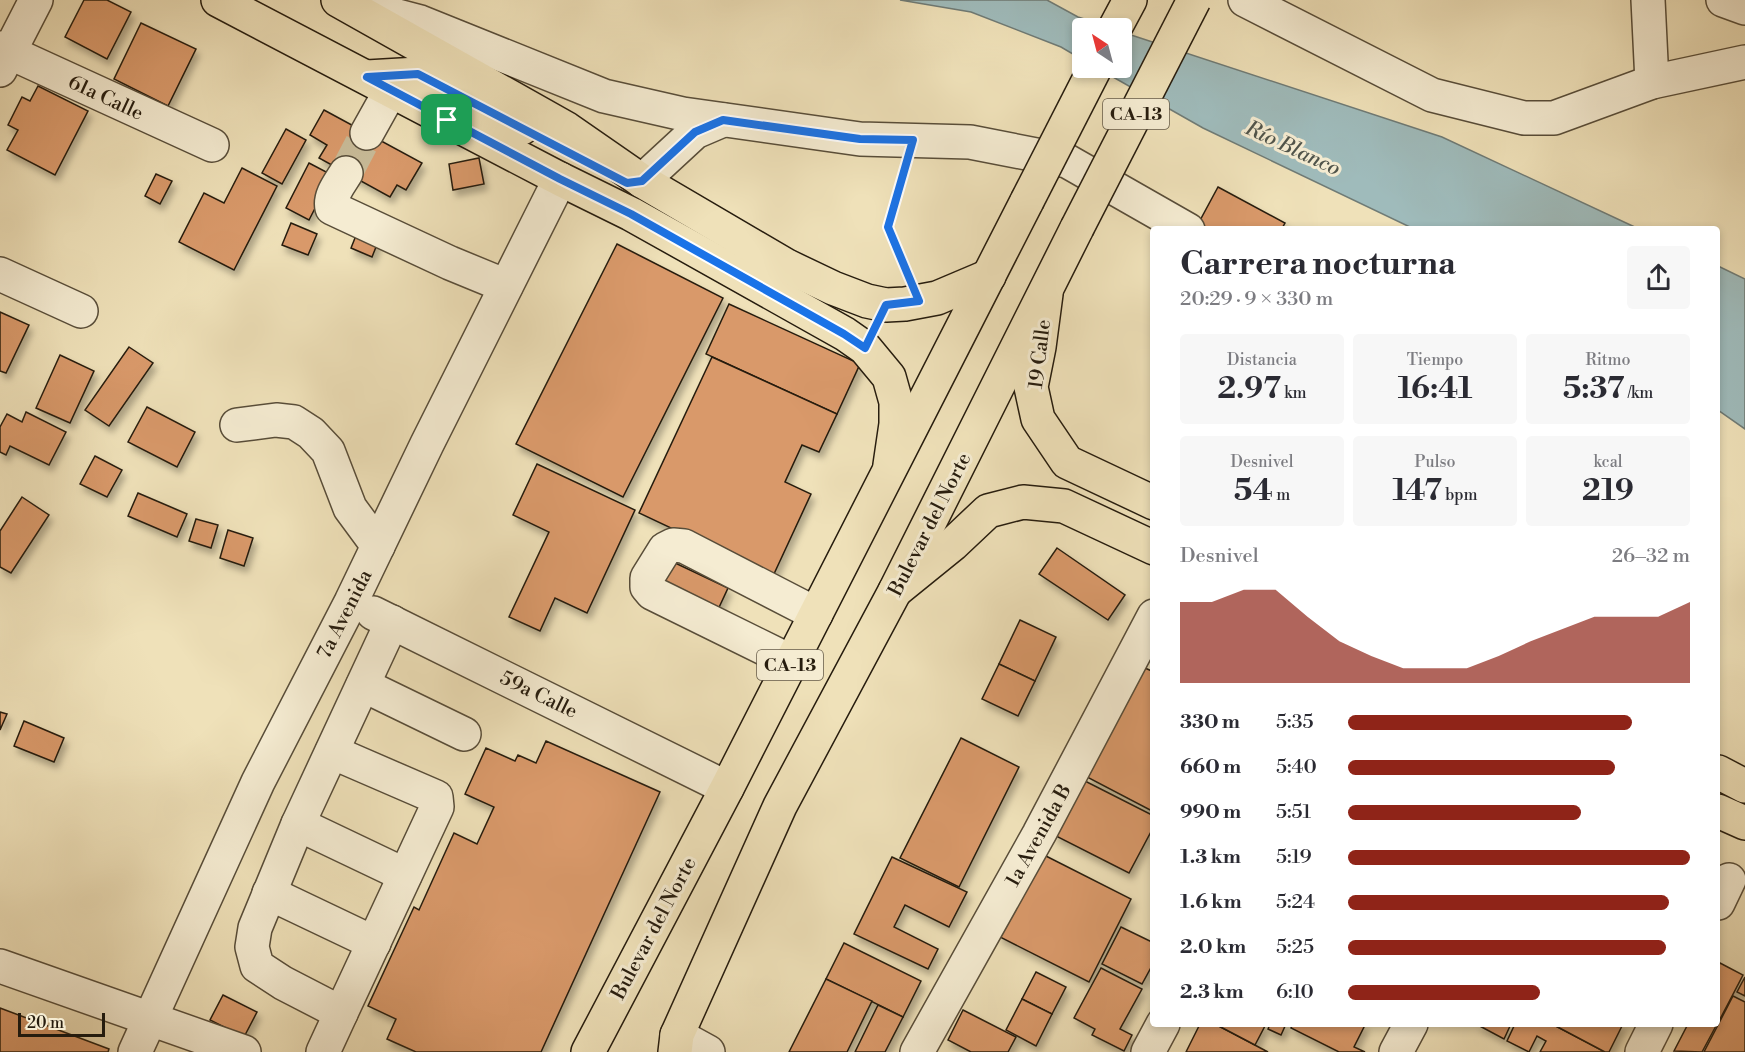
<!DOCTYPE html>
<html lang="es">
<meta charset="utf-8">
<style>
body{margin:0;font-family:"Libre Bodoni",serif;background:#f7f7f7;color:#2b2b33;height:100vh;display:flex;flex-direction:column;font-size:22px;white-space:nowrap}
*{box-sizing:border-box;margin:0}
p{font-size:20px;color:#7c7c81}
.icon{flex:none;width:33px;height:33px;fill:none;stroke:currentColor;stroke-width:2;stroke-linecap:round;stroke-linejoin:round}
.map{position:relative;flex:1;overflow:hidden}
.drawer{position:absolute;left:1150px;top:226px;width:570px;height:801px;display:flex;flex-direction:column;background:#fff;border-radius:6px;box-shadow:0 3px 9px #0003}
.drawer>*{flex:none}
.needle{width:39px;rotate:324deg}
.tools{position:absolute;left:1072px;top:18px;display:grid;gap:12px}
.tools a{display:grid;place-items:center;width:60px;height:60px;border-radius:6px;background:#fff;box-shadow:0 3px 9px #0003;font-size:30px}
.scale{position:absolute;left:18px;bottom:15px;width:87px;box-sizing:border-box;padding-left:6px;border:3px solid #261c0e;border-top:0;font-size:16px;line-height:21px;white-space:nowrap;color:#261c0e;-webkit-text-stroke:4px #f5ecd2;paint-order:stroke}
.pin{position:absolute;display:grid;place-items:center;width:51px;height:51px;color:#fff;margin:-26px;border-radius:12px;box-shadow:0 3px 9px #0006}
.round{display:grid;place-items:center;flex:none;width:63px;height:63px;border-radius:6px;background:#f7f7f7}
.headline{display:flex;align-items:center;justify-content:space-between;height:102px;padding:0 30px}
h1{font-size:33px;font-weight:700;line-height:45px}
.stats{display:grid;grid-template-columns:repeat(3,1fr);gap:9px;height:102px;padding:6px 30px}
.stats div{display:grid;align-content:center;border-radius:6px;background:#f7f7f7;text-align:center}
.stats b{font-size:30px;font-weight:700}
.stats small{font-size:16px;font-weight:400}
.stats p{font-size:16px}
.chart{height:168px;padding:12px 30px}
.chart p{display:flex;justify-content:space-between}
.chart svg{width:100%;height:108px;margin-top:6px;fill:#8f2418;opacity:.7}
ul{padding:0 30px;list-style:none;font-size:20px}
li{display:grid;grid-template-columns:96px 72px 1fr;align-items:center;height:45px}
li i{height:15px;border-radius:8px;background:#8f2418}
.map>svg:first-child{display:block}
</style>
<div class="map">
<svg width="1745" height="1052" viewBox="0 0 1745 1052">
<defs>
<filter id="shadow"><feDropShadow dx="3.5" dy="6" stdDeviation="3" flood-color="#0004"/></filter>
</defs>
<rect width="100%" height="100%" fill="#efe1b9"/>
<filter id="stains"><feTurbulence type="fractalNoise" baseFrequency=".00333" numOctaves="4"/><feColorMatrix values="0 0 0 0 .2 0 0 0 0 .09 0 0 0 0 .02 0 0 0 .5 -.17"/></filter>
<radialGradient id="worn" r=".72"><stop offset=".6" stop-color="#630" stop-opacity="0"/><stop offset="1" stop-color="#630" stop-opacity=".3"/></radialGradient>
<g fill="#9fbbbb" stroke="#6f7b76" stroke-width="1.5">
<path d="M900,0H1047L1078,17L1113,28H1083V60L1061,47L971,12Z"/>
<path d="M1122,32L1442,137L1639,229H1414L1203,128L1097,68H1122Z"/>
<path d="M1718,266L1745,279V429L1718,410Z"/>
</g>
<g fill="#d9996b" stroke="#261c0e" stroke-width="1.5" filter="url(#shadow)">
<path d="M84,0H107L131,12L107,59L65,37Z"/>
<path d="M141,23L196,49L168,106L114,79Z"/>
<path d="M38,86L88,111L55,175L7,150L18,130L8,125L22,97L30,101Z"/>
<path d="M324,110L422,163L406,190L397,185L390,197L319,158L327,145L310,135Z"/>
<path d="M286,129L306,140L282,184L262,173Z"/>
<path d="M479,158L484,184L453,190L449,164Z"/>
<path d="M309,163L332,175L309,220L286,208Z"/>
<path d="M242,168L277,186L234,270L179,242L204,193L224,203Z"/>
<path d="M156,174L172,181L160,204L145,196Z"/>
<path d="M1218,187L1285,223L1281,230H1204L1197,226Z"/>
<path d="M291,223L317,234L308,255L282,245Z"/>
<path d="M359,228L380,237L372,257L351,248Z"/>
<path d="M617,244L723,298L623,497L516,444Z"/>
<path d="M729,304L860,364L837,414L706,354Z"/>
<path d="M0,312L29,325L6,373L0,371Z"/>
<path d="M129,347L153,363L109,426L85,410Z"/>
<path d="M60,355L94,371L70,423L36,408Z"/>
<path d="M712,357L837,414L819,452L802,445L785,482L811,494L773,576L639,513Z"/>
<path d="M147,407L195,432L177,467L128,442Z"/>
<path d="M26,412L66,432L49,465L10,446L6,455L0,452V427L7,414L22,422Z"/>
<path d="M95,456L122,470L107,497L80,484Z"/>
<path d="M537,464L635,510L587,613L555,598L540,631L509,617L549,532L513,515Z"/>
<path d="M138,493L187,514L177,537L128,516Z"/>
<path d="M22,497L49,515L11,573L0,567V531Z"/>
<path d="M196,519L218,525L211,548L189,541Z"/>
<path d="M228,530L253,538L244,566L220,558Z"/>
<path d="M1057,548L1125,595L1108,620L1039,574Z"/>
<path d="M671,561L728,588L715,616L658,589Z"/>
<path d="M1020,620L1056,637L1035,681L999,664Z"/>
<path d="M999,664L1035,681L1018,716L982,699Z"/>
<path d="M1145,668L1154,672V812L1087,777Z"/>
<path d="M0,712L7,714L0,730Z"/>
<path d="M24,721L64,738L54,762L14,746Z"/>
<path d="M961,738L1019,767L959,887L900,858Z"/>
<path d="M546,741L660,792L541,1052H416L387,1039L396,1019L368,1006L414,907L419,910L454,833L477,844L494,807L465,794L486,748L515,761L518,755L536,763Z"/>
<path d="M1083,780L1154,816V826L1129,873L1054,835Z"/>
<path d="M1040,853L1131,899L1089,982L998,936Z"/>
<path d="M892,857L967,892L949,927L905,905L894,927L938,949L928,969L854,934Z"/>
<path d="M1121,927L1154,943V962L1142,984L1102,964Z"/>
<path d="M844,943L921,981L903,1017L826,979Z"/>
<path d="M1720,963L1743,975L1718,1023V967Z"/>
<path d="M1101,968L1142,989L1120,1029L1132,1035L1124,1051L1092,1035L1095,1029L1074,1018Z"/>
<path d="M1036,972L1066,987L1052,1014L1022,999Z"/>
<path d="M1745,977V996L1737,992Z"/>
<path d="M826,979L872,1001L847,1052H789Z"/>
<path d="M223,995L257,1012L244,1037L210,1020Z"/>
<path d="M1733,996L1745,1002V1052H1704Z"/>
<path d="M1022,999L1052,1014L1036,1046L1006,1030Z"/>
<path d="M878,1005L903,1017L885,1052H855Z"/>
<path d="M0,1008L109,1049L108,1052H0Z"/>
<path d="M963,1010L1016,1037L1008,1052H971L948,1040Z"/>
<path d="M1200,1024H1215L1268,1052H1186Z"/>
<path d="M1215,1024H1266L1255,1045Z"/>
<path d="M1270,1024H1286L1281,1035L1268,1029Z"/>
<path d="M1293,1024H1363L1365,1025L1354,1047L1365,1052H1339L1291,1028Z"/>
<path d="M1476,1024H1511L1504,1039Z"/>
<path d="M1515,1024H1552L1605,1052H1540L1546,1041L1537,1036L1529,1052L1507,1041Z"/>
<path d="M1552,1024H1623L1609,1052H1605Z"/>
<path d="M1688,1024H1717L1702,1052L1674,1051Z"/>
</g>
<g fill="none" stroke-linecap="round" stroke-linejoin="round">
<path stroke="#c7ba97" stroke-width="33" stroke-dasharray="33 16" stroke-linecap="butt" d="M346,173L367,133"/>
<g stroke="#584d39" stroke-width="36">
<g id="minor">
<path d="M1245,0L1432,95L1524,118H1554L1652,82L1745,62"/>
<path d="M1648,0L1652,82"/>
<path d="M1723,0L1745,8"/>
<path d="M360,6L420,22L604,96L683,114L860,139L970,142L1067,161L1188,230"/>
<path d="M0,48L212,145"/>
<path d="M0,70L36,0"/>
<path d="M367,133L391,90"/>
<path d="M346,173C340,183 329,196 332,208L450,263L506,286"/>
<path d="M642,181L695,132L723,120"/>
<path d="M0,274L81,311"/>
<path d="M237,425L276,420L294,422L311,433L328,451L350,508L378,546"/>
<path d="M373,613L727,788"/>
<path d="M792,662L652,593L647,587V578L665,549L673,545L684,546L816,614"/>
<path d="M363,685L464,734"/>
<path d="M332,752L436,797L437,807L341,1013"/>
<path d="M298,824L405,875"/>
<path d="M269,893L374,943"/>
<path d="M1718,903L1729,880"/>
<path d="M0,966L244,1052"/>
<path d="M677,1035L708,1052"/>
<path d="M135,1052L258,782L351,602L427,444L560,179"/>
<path d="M323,1052L341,1013L283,983L257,966L252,947L255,928L298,824L392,622"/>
<path d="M917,1052L1039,834L1154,616"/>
<path d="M1148,1052L1163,1024"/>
<path d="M1396,1052L1411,1024"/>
<path d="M1642,1052L1656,1024"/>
</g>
</g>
<g stroke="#261c0e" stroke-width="36">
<g id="major">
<path d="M218,0L560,179L631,214L845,334L865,348L889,377L896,402V424L890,465"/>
<path d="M338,0L567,129L642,181L787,266L833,288L867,301L886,305L905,304L937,298L989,276"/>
<path d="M367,77L418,74L522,128"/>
<path d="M1046,294L1039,347L1031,387L1038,419L1067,462L1154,503"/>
<path d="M895,591L953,544L988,511L1023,502L1064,506L1154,548"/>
<path d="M1718,772L1745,786"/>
<path d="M1718,811L1745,823"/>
</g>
</g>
<g stroke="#261c0e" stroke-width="36">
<g id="highway">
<path d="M1115,28L1130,0"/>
<path d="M588,1052L727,788L1027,201"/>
<path d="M675,1052L677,1035L780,806L895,591L1077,228"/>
</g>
</g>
<path stroke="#261c0e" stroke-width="4" stroke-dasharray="1.5 3" stroke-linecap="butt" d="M905,169L888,227L907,273"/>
<use href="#minor" stroke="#f5ecd2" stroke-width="33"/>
<use href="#major" stroke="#efe1b9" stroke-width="33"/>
<use href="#highway" stroke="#efe1b9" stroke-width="33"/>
<g stroke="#261c0e" stroke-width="36" stroke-linecap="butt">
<g id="highway-bridge">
<path d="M1027,201L1095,68"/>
<path d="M1077,228L1194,0"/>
</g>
</g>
<use href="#highway-bridge" stroke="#efe1b9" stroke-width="33"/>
</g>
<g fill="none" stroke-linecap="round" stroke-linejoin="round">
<g stroke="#fff" stroke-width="12">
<path id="route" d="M418,74L627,183L642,181L695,132L723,120L860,139L913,140L888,227L919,301L886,305L865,348L844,334L631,214L560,179L367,77Z"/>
</g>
<use href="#route" stroke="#1a73e8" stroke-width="8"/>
</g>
<g text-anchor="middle" stroke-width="6" stroke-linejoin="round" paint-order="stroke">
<g fill="#f5ecd2" stroke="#645a49" stroke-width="1.5">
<rect x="1103" y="99" width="66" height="30" rx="4.5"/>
<rect x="757" y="650" width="66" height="30" rx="4.5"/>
</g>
<g font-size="18" font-weight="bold" fill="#261c0e">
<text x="1136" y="120">CA-13</text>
<text x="790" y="671">CA-13</text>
</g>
<g font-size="20" fill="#261c0e" stroke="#f5ecd2">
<text transform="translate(106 97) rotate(25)" y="7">61a Calle</text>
<text transform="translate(1039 354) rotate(-83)" y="7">19 Calle</text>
<text transform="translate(929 524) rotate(-63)" y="7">Bulevar del Norte</text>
<text transform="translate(344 614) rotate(-63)" y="7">7a Avenida</text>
<text transform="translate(539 694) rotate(26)" y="7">59a Calle</text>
<text transform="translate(1038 835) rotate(-61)" y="7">1a Avenida B</text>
<text transform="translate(653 928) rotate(-62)" y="7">Bulevar del Norte</text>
</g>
<g font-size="21" font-style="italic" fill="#50544b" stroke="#f5ecd2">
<text transform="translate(1293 148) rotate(25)" y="7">Río Blanco</text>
</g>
</g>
<rect width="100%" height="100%" filter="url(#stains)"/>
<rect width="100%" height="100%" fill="url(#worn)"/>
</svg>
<div class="tools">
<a><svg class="needle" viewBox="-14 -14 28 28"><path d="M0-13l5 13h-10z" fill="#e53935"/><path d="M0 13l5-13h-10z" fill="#7c7c81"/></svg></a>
</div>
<div class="scale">20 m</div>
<div class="pin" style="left:447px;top:120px;background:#1e9e55"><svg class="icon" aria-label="arrive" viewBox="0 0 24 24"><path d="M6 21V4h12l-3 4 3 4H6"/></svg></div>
<section class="drawer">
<div class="headline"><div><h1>Carrera nocturna</h1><p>20:29 · 9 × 330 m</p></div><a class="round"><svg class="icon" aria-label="share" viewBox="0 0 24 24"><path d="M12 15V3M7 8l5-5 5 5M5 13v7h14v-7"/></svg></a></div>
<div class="stats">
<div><p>Distancia</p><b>2.97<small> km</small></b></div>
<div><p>Tiempo</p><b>16:41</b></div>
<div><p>Ritmo</p><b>5:37<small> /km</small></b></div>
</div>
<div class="stats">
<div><p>Desnivel</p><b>54<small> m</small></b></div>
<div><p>Pulso</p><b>147<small> bpm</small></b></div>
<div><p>kcal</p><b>219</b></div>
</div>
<div class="chart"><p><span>Desnivel</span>26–32 m</p>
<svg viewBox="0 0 160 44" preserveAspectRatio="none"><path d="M0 44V11L10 11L20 6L30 6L40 17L50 27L60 33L70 38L80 38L90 38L100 33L110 27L120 22L130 17L140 17L150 17L160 11V44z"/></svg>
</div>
<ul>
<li><b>330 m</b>5:35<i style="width:83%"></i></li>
<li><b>660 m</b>5:40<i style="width:78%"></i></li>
<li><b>990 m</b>5:51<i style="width:68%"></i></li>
<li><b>1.3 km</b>5:19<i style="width:100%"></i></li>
<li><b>1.6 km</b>5:24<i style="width:94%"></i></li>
<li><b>2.0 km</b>5:25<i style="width:93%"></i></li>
<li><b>2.3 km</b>6:10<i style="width:56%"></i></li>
</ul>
</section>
</div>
